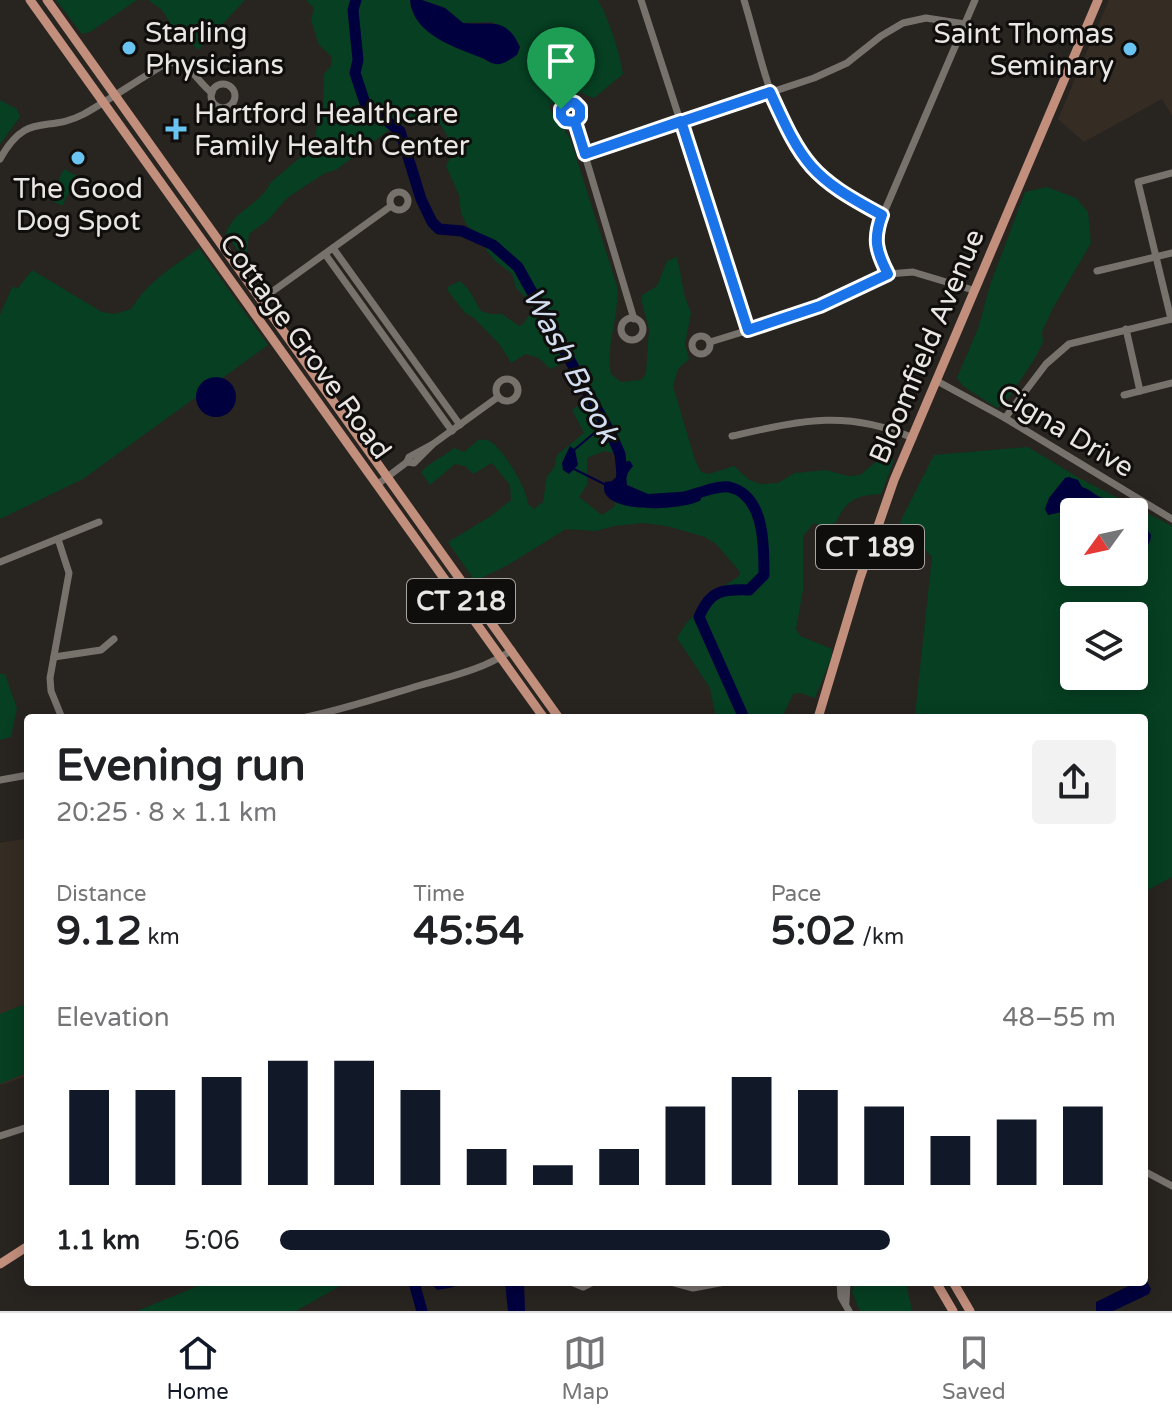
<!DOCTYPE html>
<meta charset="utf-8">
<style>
body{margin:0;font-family:"Varela Round",sans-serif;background:#f2f2f2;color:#202124;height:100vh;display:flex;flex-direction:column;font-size:30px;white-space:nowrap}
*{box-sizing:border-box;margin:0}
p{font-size:26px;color:#757577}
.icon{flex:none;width:44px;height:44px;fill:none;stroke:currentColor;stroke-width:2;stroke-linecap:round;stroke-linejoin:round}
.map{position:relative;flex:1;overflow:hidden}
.drawer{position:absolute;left:24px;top:714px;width:1124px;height:572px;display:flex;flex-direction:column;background:#fff;border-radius:8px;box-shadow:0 4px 20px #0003}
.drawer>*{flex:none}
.needle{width:52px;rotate:237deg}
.fabs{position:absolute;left:1060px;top:498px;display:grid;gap:16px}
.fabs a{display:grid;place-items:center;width:88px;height:88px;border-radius:8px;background:#fff;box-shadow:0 4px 20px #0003;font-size:40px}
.pin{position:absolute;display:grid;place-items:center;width:68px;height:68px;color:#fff;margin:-82px -34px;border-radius:50% 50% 50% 0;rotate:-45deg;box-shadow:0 0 8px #0007}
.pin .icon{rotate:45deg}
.round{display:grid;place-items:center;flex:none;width:84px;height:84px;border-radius:8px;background:#f2f2f2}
.summary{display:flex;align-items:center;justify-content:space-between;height:136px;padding:0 32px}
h1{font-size:44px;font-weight:700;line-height:60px}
.metrics{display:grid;grid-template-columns:repeat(3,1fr);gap:12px;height:136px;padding:8px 32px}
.metrics div{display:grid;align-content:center}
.metrics b{font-size:40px;font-weight:700}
.metrics small{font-size:22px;font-weight:400}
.metrics p{font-size:22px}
.chart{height:224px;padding:16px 32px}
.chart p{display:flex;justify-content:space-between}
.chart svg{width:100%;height:144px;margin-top:8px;stroke:#111827;stroke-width:6}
ul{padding:0 32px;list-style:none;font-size:26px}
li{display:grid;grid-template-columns:128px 96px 1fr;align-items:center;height:60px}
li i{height:20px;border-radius:10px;background:#111827}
.tab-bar{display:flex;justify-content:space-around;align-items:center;height:112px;border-top:2px solid #e0e0e0;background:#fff;font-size:22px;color:#757577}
.tab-bar a{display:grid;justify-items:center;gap:4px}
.tab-bar .active{color:#111827}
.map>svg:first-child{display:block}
</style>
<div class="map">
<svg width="1172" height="1311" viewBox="0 0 1172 1311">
<rect width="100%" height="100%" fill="#282420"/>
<g fill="#352c23">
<path d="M1109,0H1172V116L1162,99L1084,142L1058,119Z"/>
<path d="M28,838V1076L0,1085V843Z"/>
</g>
<g fill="#063f22" fill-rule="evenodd">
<path d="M56,0H137L90,32L82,34Z"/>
<path d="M148,0H245L198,50L189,41L180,39L162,10Z"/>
<path d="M306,0H410L411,9L491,63H503L517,55L520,47L514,36L492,22L463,23L445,8L422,0H598C609,20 620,52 623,74L594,98L573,90L549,106C554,120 565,127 571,141L617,286C620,316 605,345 611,374L621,382L641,380L646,374L649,329L641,299L642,295L657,286L667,261L677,257L685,297L691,313L685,344L689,359L678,369L673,386L695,460L701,472L709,474L734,466L748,479L760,484L778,483L795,473L826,470L848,476L860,475L883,456L894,460L881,494C857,495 846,500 836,522L825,528L814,523L803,536V590L796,629L800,636L832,649V656L815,698L800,693L793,694L782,718H716L710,688L677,638L687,622L705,605L712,594L739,576L740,572L716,544L705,537L667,526L643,523L615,526L595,531L566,529L508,565L475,581L448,542L491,516L511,500L510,485L492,463L473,474L465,466L455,464L430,485L421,472C430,462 443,457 454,448L464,452L478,440C482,440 487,439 491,442C503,449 528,490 528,504L534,509L543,502L547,476L554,468L557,455L584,433L572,410L585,400L586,392L567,362L550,369L539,358L526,354L511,363L500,345L474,318L465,313L448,291V287L460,281L469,290L481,311L490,314H502L519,326L522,325L533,310L531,303L516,288L512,274L495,261L466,224L461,213L459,195L446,166L455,149L440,124L426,126L406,123L389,130L336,170L325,173L287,198L268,220L249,234L247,254L241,255L226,234C232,211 261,205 270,183L316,144V131L323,106L324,74L331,66L332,57L319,45L311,20L314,8ZM604,451L618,454L620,468L613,482L615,506L602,515L579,497L587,485V458Z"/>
<path d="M0,100L17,109L20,117L0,144Z"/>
<path d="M64,169L77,176L62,206L49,199Z"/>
<path d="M1047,187L1076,198L1088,212L1091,243L1053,308L1042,332L1043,342L1035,358L1010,396L997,408L963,386L957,378L979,326L990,285L1025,192Z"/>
<path d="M199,248L268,345L83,479L0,519V315L12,287L18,288L32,270L102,312L115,314L131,309C147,282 174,266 199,248Z"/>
<path d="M1028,447L1079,478L1172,526V877L1144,892V718H908L915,715L932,557L900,522L934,455ZM1074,512H1134V572H1074ZM1074,616H1134V676H1074Z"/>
<path d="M0,674H5L17,708L11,737L0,740Z"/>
<path d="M28,1003V1072L0,1084V1014Z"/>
<path d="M208,1282H347L296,1311H137Z"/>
<path d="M854,1282H906L912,1311H860L852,1292Z"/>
</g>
<g fill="#00003e">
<path d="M422,0L445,8L463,23C491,26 505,15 520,47L517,55C512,58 506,63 500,64C493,65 488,61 482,58C455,47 413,35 410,0Z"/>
<circle cx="216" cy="397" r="20"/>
<path d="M570,446L575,450L578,465L569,474L563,470L562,463Z"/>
<path d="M630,461L633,466L626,475L627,485L648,494L694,491L700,495L701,500C684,511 593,516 605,482L612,481L616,477L618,463Z"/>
<path d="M1069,477L1078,480L1082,487C1090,489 1093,494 1100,497C1112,502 1113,501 1122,512H1074V516L1067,511L1048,515L1045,509L1049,498L1065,478Z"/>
<path d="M1134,517L1142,522L1151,535C1150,546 1145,550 1134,551Z"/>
<path d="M1145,1278L1151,1289L1149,1294L1113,1311H1096V1302L1137,1282H1144Z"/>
<path d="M505,1282H524L525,1311H508Z"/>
</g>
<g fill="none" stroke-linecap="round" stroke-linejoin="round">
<g stroke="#00003e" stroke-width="2">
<path d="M574,450L606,423"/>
<path d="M574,469L604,484"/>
</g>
<g stroke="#00003e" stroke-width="11">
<path d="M356,0L353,10L358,60L355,73L366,106C380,112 387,123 400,131L421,199L432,222L439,229L462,231L493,245L518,267L612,436L620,454L622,474"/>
<path d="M685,497C697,494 717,485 729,487C765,495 764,546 764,575L749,590C723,589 710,590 699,617L744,718"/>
<path d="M417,1282L415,1286L422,1311"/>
<path d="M438,1282L439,1284L451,1282"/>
</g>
<g stroke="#78726d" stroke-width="7">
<path d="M641,0L748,330"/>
<path d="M744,0C763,61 773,135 823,180C840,195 862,204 882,215"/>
<circle cx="223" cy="96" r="12"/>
<circle cx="571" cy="112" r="10"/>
<path d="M575,122L634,319"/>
<path d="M585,154L814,78L847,63L881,36L903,23L926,18L965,24"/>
<path d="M0,159C27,110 46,134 84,114C112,98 138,80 165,64C188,57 195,80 212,93"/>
<circle cx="399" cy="201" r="9"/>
<path d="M333,248L460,425"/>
<path d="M325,254L452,431"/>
<path d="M1097,271L1172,253"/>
<path d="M888,274L875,246L876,231L975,0"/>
<path d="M262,299L391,206"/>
<circle cx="632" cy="329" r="11"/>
<path d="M1171,319L1138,182L1172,173"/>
<path d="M1126,329L1140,391"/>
<circle cx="701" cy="345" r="9"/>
<path d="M710,342L798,315L888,274L913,272L973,290"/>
<circle cx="507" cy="390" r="11"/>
<path d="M937,381L1005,418L1172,519"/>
<path d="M1124,395L1172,383"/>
<path d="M1005,418L1046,364L1069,344L1172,319"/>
<path d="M732,436C800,421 845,409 913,438"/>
<path d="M407,462L414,463L432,445"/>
<path d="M378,484L407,462L409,457L433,444L498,397"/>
<path d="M58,539L69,573L50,678L51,691L62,718"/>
<path d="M0,562L99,522"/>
<path d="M54,657L101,650L114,639"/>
<path d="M302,718C342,710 381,697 421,685C453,676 484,669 512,650"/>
<path d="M0,780L28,775"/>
<path d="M0,1136L28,1127"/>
<path d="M1144,1171L1172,1186"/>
<path d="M571,1282L583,1287L593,1282"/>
<path d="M671,1282L693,1288L725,1282"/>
<path d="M840,1282L841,1297L849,1311"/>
<path d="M846,1302L847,1282"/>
</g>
<g stroke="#c38f7d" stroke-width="9">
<path d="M30,0L544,718"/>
<path d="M47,0L559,718"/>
<path d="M818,718L860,578L894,480L1098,0"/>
<path d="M0,1264L28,1246"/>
<path d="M936,1282L953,1311"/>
<path d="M953,1282L970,1311"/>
</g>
</g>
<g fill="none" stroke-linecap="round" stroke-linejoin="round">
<g stroke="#fff" stroke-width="16">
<path id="route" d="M561,109V116L565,121L575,122L585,154L770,92C803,165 811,177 882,215C873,239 876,251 888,274L820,306L748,330L681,121L585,154L575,122L580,117V108L575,103L569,102L561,109"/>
</g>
<use href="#route" stroke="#1a73e8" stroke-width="10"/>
</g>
<g fill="#69c4f1" stroke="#100e0c" stroke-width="3">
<circle cx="129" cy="48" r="8"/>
<circle cx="1130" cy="49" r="8"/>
<path d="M172 117h8v8h8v8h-8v8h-8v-8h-8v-8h8z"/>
<circle cx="78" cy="158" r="8"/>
</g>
<g text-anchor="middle" stroke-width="6" stroke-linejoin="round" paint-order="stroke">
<g fill="#100e0c" stroke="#a8a5a2" stroke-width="2">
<rect x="816" y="525" width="108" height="44" rx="6"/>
<rect x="407" y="579" width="108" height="44" rx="6"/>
</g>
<g font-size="26" font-weight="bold" fill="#e9e6e3">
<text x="870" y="556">CT 189</text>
<text x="461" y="610">CT 218</text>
</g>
<g font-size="28" fill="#e9e6e3" stroke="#100e0c" text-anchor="start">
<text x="145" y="42">Starling<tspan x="145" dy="32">Physicians</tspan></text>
<text x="1114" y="43" text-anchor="end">Saint Thomas<tspan x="1114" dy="32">Seminary</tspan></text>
<text x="194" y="123">Hartford Healthcare<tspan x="194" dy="32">Family Health Center</tspan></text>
<text x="78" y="198" text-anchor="middle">The Good<tspan x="78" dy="32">Dog Spot</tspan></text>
</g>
<g font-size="28" fill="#e9e6e3" stroke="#100e0c">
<text transform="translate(306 346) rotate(54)" y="10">Cottage Grove Road</text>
<text transform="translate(926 346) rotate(-67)" y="10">Bloomfield Avenue</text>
<text transform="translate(1066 430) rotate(31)" y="10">Cigna Drive</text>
</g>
<g font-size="30" font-style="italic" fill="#d3ddf0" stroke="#100e0c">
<text transform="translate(571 365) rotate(62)" y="10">Wash Brook</text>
</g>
</g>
</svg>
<div class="fabs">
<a><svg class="needle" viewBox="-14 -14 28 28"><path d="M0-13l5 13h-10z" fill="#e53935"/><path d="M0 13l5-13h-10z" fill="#757577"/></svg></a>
<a><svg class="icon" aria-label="layers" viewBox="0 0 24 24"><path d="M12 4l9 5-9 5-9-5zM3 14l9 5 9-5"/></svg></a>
</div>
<div class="pin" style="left:561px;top:109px;background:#1e9e55"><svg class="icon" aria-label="arrive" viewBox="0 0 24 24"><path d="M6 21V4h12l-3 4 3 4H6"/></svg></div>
<section class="drawer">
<div class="summary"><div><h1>Evening run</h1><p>20:25 · 8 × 1.1 km</p></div><a class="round"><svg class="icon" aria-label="share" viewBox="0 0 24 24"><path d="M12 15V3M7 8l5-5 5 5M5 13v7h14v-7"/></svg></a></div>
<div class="metrics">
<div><p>Distance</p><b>9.12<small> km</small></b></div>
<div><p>Time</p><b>45:54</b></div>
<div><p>Pace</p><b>5:02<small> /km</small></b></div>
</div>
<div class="chart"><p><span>Elevation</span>48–55 m</p>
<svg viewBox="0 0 160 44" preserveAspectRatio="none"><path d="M5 44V15M15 44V15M25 44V11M35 44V6M45 44V6M55 44V15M65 44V33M75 44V38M85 44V33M95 44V20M105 44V11M115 44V15M125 44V20M135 44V29M145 44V24M155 44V20"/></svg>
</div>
<ul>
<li><b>1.1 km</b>5:06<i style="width:73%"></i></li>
</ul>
</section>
</div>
<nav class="tab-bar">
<a class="active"><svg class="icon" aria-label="home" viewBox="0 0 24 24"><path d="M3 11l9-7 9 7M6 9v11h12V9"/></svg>Home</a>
<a><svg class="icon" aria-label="map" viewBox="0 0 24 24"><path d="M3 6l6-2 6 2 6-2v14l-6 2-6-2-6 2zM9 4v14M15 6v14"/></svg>Map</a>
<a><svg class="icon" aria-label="saved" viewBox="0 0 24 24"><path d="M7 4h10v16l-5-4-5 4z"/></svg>Saved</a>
</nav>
